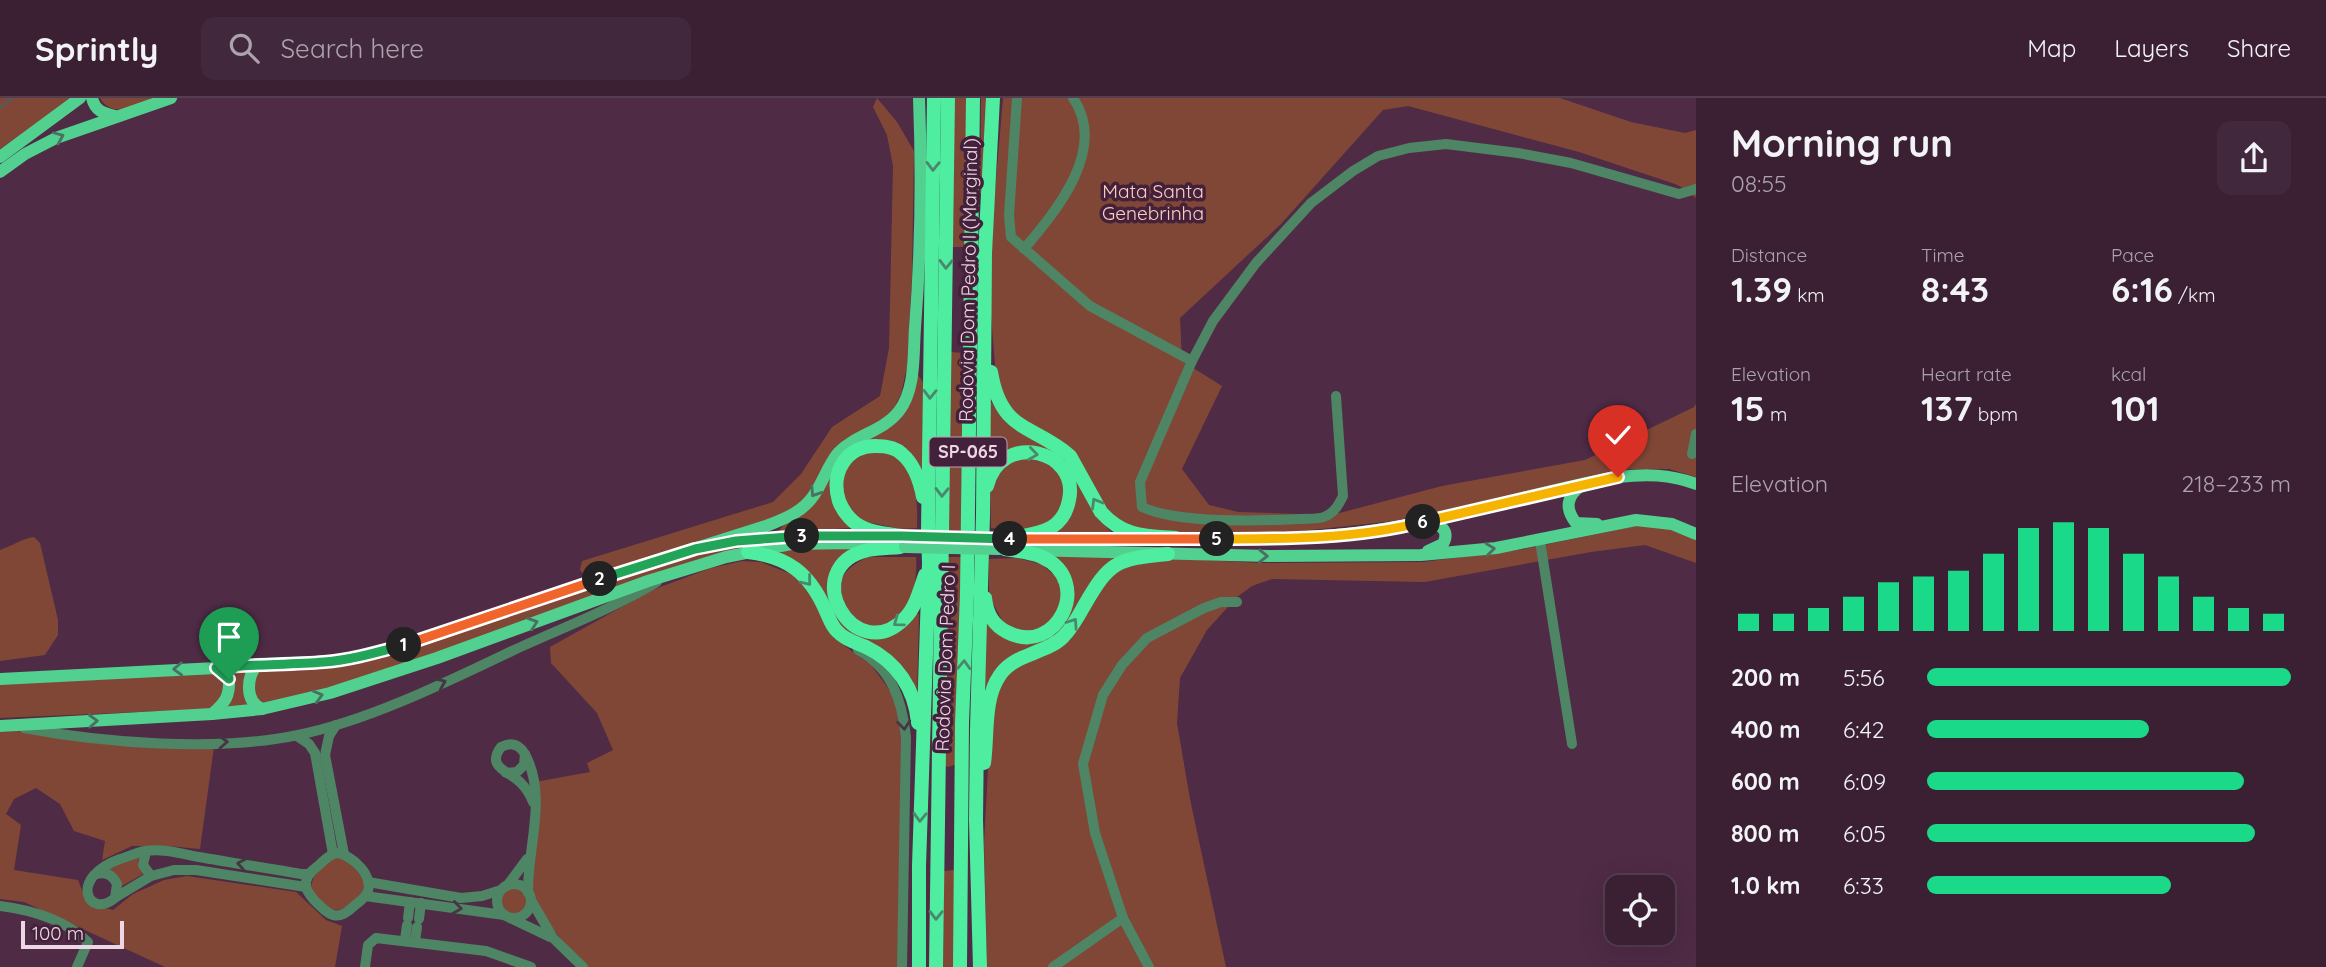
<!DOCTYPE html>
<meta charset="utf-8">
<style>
body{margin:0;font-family:Quicksand,sans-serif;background:#42283c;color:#f1f3f6;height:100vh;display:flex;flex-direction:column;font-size:26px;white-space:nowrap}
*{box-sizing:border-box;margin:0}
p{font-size:23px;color:#aca3ac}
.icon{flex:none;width:38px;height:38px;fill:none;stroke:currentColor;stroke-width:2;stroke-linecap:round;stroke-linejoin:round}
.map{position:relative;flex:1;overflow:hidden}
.details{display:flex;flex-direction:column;background:#3b2034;width:630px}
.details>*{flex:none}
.fabs{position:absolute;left:1605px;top:777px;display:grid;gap:14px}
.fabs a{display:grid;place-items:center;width:70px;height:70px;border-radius:14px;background:#3b2034;box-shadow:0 7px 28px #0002,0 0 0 2px #543e4f;font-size:35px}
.scale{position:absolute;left:21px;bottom:18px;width:103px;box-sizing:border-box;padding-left:7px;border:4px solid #edd6e5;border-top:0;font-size:19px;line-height:24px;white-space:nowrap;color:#edd6e5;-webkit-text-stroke:5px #44213b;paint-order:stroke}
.pin{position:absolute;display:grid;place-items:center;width:60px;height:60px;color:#fff;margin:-72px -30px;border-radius:50% 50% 50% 0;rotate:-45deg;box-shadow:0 0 7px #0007}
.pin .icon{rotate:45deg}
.km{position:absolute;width:35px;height:35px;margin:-18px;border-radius:50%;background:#222;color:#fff;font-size:19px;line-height:35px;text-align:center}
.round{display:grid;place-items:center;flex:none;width:74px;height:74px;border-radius:14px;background:#42283c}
.summary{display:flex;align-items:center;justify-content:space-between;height:119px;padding:0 35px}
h1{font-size:38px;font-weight:700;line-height:52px}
.stats{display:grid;grid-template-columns:repeat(3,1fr);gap:10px;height:119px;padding:7px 35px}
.stats div{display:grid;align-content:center}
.stats b{font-size:35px;font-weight:700}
.stats small{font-size:19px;font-weight:400}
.stats p{font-size:19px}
.chart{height:196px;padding:14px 35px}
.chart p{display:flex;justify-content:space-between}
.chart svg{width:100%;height:126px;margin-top:7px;stroke:#1ad988;stroke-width:6}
ul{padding:0 35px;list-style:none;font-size:23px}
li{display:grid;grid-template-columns:112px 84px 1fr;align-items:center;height:52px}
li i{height:18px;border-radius:9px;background:#1ad988}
header{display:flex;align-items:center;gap:42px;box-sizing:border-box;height:98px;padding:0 35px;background:#3b2034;border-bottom:2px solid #543e4f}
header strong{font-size:33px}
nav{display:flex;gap:38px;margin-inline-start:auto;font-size:24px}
.search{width:490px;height:63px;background:#42283c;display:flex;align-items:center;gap:18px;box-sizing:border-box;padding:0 24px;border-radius:14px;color:#aca3ac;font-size:26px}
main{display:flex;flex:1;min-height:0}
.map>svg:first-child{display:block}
</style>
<header>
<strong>Sprintly</strong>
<div class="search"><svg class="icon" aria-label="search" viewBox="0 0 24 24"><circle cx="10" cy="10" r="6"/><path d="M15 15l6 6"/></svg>Search here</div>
<nav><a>Map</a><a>Layers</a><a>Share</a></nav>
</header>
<main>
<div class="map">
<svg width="1696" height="869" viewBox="0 0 1696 869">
<rect width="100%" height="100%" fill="#4f2b46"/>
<g fill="#814736">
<path d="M0,0H73L0,51Z"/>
<path d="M100,0H163C143,6 113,23 100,0Z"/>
<path d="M877,0L897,24L914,53L912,178L907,269L901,296L891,316L801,407L761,428L589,479L584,477L580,472L582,463L773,404L801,376L832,329L880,298L889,250L893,68L887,37L873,9Z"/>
<path d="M954,0H967L965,149H952Z"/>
<path d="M981,0H990L982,96H980Z"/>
<path d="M1003,0H1560L1631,24L1685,35L1696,32V100L1685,91L1675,86L1579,54L1408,8L1383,12L1281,126L1180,220L1182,263L1222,288L1182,371L1209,407L1238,414L1332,417L1442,388L1585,362L1694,309L1696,306V379L1669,371H1631L1394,423L1255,438L1123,432L1101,414L1064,346L1031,335L998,304L990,205L993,117Z"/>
<path d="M951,254L963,255L961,434H947Z"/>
<path d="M918,277L925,287L923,372L913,358L881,343L832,376L852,430L778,434L840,357L885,332Z"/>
<path d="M990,302L1000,317L1023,336L1059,355L1072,368L1092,412L1112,435L1049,438L1074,392L1034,349C1012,349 1005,353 989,367Z"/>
<path d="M868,354C873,354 879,353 885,354C917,360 918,405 917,430L901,431L857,422L843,406L840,382L848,362Z"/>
<path d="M1021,357C1028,358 1037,358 1043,360C1073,374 1069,419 1040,429C1025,435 1006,431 991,430L990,395L1001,368Z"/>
<path d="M1641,427L1663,428L1696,440V465L1645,447L1591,454L1425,484L1272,481L1252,488L1237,499L1207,532L1180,580L1177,625L1190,701L1226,869H987L984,746L992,595L1006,570L1056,544L1100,481L1135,459L1264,465L1423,464L1524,451Z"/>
<path d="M34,439L40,445L58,522V537L45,557L0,563V452C12,448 23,440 34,439Z"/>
<path d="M735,446L737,451L411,566L261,609L254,602V573L367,559L704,452Z"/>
<path d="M788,451H858L829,499L872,538L915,515L919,516L917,599L842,535L791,461L779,453Z"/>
<path d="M1051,457L1113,459C1107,476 1061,537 1045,545C1039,548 1031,548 1024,551C1004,559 994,575 983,594L985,518L1018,541L1069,513Z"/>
<path d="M867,459H916C918,484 911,527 878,529C873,529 867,528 862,528L839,501C840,475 846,471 867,459Z"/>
<path d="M948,459H962L957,666L948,669L944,667Z"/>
<path d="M1017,460L1041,466L1058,480L1063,500L1057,519L1041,530L1021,534L1004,526L989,498V461Z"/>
<path d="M742,463L761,464L791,476L803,484L834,540L871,567L886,587L897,604L902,638L898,869H583L530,802L535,684L590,674L587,665L613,652L597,615L551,565L550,549L652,492L711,470Z"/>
<path d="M252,568L254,610L218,614L229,602L223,571Z"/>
<path d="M212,574L222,580L226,591L221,602L210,611L0,620V586Z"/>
<path d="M17,633C82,645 148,648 214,649L200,751L168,748H132L102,762L105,743L74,733L60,706L36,690L14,701L6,716L21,727L14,772L78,782L87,805L113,812L133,796L164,782L187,778L296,794L326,822L342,828L335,869H165L24,804L0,801V634Z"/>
<path d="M140,758L138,764L145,775L120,789L116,776L108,771Z"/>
<path d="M337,759C345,762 349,765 355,771C368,785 367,790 354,803C335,821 322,809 311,791C311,777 324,764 337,759Z"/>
<path d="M955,772V869H943L944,773Z"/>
<circle cx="514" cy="804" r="14"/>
</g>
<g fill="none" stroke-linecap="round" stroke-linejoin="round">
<path stroke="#495e69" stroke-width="2" d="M0,10L12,0"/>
<g stroke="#4e8565" stroke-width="10">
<path d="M1017,0L1009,117L1011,139L1090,208L1192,263"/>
<path d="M1024,151C1057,112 1108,51 1073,0"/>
<path d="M1336,298L1343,398C1339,406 1335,414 1326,418C1319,422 1307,420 1299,421C1258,423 1179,426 1142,409L1140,384L1192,263L1213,223L1256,165L1311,105L1353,73L1378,58L1409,50L1446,46L1518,55L1571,65L1679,96L1696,91"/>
<path d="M1692,356L1696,336"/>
<path d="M1540,443L1572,646"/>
<path d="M858,552C892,571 902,602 906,639L902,869"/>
<path d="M336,627L329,638L325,657L344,756"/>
<path d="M24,630C104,645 217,654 298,637C368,623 449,583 514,552C562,530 612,511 657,484"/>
<path d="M297,638L309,646L315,655L333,756"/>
<path d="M525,656C548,699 527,750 528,795"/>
<path d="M506,675L517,674L524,667L525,656C519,646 511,644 501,649C486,669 508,673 520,684C526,690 530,696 533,704"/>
<path d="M146,753L143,767L151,778"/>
<path d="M336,755C352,756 377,780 366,797C363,801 358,805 354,808C337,825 329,817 315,803C310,797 305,792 306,784C307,776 313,772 319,767C324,762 329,757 336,755Z"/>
<path d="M94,777C105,773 112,776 117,786L115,800C89,822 67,780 120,761C128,759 137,754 145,753C162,750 183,756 199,759C233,765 267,770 301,776H310"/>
<path d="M368,784L461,800L482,798L501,792"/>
<circle cx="514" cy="803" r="17"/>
<path d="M507,788L527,761"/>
<path d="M365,798L504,817"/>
<path d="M116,799L151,778L174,772H196L306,789"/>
<path d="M531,802L553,840L583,869"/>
<path d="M0,808C32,812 64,821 88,844L77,869"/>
<path d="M408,820L410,804"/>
<path d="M510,820L550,839"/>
<path d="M419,821L421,805"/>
<path d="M405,842L407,827"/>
<path d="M415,843L417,829"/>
<path d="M365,869L368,847L376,840L486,853L531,869"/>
<path d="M1053,869L1123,820"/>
<path d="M1149,869L1123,820L1095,735L1083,666L1103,597L1122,567L1147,540L1204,510L1221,504H1237"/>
</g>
<g stroke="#52d08f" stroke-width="12">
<path d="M92,0C95,13 103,15 115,18"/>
<path d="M0,59L80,0"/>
<path d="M0,74L25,56L56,40L171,0"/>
<path d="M1581,388C1566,398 1565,411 1576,425L1597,426"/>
<path d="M1427,425C1441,425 1450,433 1443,446L1428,453"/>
<path d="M1025,441H1143"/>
<path d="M1169,441C1239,440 1308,443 1377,432C1459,420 1537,393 1618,379C1645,376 1670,376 1696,386"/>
<path d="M736,443L791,439"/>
<path d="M1027,452L1269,458L1421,457L1496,450L1636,422L1672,426L1696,436"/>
<path d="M257,566C247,579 244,603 262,611"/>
<path d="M0,581L216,570L257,566L325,564L363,558L409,546L586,485L766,428C784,421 803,414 814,397C823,384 828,367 838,355C855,337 884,333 899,313C916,291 913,256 915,230C921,153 922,77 919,0"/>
<path d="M212,616C225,605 230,598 229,581L216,570"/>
<path d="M0,628L212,616L262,611L330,595L437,560L648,483L726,459L791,446L852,445L879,447"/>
</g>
<g stroke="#4fed9f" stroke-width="14">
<path d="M991,274C1001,335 1033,326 1070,358L1101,414C1123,439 1145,438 1176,440"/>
<path d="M987,388C1001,332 1080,352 1069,402C1067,413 1063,422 1052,429C1038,437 1021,438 1005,441"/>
<path d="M901,438C889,436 875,435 864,430C853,426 843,414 839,403C830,375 846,347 877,348C886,348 896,350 902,356C915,367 920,383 923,399"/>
<path d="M900,449C890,450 878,450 868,452C795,469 855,572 905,520C916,509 920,491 925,477"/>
<path d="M748,454C788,459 809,475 825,511C829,519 831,528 838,534C845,542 857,545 866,549C897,564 915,591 918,625"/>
<path d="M985,500C987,516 993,527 1007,534C1056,560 1095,483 1042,459C1031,454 1017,453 1005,451"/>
<path d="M984,665C988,638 983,601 1000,577C1015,555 1046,556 1063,539C1072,530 1078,519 1084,508C1110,463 1116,461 1168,456"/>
<path d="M919,869V768L929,465L928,432L934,0"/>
<path d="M936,869L948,0"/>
<path d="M960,869L962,625L967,496L973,0"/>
<path d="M980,869L976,722L977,631L983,417L985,155L993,0"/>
</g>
<g stroke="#52d08f" stroke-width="12">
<path d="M906,438L999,440"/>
<path d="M905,449L999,451"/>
</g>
</g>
<defs><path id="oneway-chevron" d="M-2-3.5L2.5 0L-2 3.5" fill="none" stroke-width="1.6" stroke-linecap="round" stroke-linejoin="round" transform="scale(1.75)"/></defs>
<g stroke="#4a7061">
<use href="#oneway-chevron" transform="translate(59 39) rotate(-23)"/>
<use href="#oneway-chevron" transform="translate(815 394) rotate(123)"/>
<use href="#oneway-chevron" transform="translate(1490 451) rotate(-7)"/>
<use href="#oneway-chevron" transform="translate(1263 458) rotate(1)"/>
<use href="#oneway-chevron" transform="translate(533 525) rotate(-19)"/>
<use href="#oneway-chevron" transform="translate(178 571) rotate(178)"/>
<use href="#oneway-chevron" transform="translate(318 598) rotate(-15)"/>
<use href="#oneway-chevron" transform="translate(93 623) rotate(-2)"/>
</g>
<g stroke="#4a876d">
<use href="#oneway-chevron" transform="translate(933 68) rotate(91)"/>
<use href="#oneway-chevron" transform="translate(946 166) rotate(91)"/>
<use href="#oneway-chevron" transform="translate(930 296) rotate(91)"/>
<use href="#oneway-chevron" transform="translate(1033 356) rotate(8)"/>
<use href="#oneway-chevron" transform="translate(942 394) rotate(91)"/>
<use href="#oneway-chevron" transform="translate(1096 405) rotate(-120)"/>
<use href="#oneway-chevron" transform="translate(807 483) rotate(51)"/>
<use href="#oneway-chevron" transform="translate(898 524) rotate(144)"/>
<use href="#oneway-chevron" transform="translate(1073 525) rotate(-56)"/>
<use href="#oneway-chevron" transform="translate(964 567) rotate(-88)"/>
<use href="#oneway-chevron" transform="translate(920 719) rotate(92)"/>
<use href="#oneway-chevron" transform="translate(936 817) rotate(91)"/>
</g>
<g stroke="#463543">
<use href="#oneway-chevron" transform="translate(441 585) rotate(-24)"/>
<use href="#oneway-chevron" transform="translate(904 627) rotate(84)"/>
<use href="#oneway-chevron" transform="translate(223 644) rotate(-3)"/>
<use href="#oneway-chevron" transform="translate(242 766) rotate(-170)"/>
<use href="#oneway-chevron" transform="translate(457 810) rotate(8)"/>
</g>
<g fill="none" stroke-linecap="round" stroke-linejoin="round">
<g stroke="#fff" stroke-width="14">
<path id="split-1" d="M229,581L216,570C252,566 288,567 324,564C351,562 378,554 404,547"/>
</g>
<g stroke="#fff" stroke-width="14">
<path id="split-2" d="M404,547L600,481"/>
</g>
<g stroke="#fff" stroke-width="14">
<path id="split-3" d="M600,481L695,451L736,443L802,438"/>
</g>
<g stroke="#fff" stroke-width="14">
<path id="split-4" d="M802,438H901L1010,441"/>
</g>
<g stroke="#fff" stroke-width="14">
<path id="split-5" d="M1010,441H1217"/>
</g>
<g stroke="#fff" stroke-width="14">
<path id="split-6" d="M1217,441C1286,441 1356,441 1423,424"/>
</g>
<g stroke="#fff" stroke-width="14">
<path id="split-7" d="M1423,424L1618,379"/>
</g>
<use href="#split-1" stroke="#22a559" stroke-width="9"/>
<use href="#split-2" stroke="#f0652b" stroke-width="9"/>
<use href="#split-3" stroke="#22a559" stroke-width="9"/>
<use href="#split-4" stroke="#22a559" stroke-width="9"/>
<use href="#split-5" stroke="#f0652b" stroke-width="9"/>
<use href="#split-6" stroke="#f5b400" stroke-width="9"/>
<use href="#split-7" stroke="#f5b400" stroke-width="9"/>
</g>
<g text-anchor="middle" stroke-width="7" stroke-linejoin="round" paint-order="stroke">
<rect fill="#44213b" stroke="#baa0b2" stroke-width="2" x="929.5" y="339.5" width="77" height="29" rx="5"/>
<g font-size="18" font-weight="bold" fill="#edd6e5">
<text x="968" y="360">SP-065</text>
</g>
<g font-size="19" fill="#fdcec0" stroke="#44213b">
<text x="1153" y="100">Mata Santa<tspan x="1153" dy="22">Genebrinha</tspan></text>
</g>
<g font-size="19" fill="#edd6e5" stroke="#44213b">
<text transform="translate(968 182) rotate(-89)" y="7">Rodovia Dom Pedro I (Marginal)</text>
<text transform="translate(945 560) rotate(-88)" y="7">Rodovia Dom Pedro I</text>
</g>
</g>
</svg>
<div class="fabs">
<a><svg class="icon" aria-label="locate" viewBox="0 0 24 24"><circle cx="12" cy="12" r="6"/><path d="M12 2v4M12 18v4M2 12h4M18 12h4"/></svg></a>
</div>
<div class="scale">100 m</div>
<div class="pin" style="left:229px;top:581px;background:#1e9e55"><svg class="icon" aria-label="arrive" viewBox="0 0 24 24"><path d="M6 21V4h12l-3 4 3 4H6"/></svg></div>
<div class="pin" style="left:1618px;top:379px;background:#d93025"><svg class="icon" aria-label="check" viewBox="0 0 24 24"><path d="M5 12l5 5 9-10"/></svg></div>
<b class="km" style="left:404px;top:547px">1</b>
<b class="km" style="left:600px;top:481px">2</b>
<b class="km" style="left:802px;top:438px">3</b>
<b class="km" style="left:1010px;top:441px">4</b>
<b class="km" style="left:1217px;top:441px">5</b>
<b class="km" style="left:1423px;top:424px">6</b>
</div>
<section class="details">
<div class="summary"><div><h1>Morning run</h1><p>08:55</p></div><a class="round"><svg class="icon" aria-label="share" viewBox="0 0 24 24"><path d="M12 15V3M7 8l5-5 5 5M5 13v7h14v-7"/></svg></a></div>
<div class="stats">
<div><p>Distance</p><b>1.39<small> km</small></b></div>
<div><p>Time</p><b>8:43</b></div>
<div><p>Pace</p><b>6:16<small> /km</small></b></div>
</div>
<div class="stats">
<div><p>Elevation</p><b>15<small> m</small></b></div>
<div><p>Heart rate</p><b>137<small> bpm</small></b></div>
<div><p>kcal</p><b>101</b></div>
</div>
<div class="chart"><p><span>Elevation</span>218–233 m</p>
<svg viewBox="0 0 160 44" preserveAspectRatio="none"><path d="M5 44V38M15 44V38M25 44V36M35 44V32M45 44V27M55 44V25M65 44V23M75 44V17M85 44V8M95 44V6M105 44V8M115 44V17M125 44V25M135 44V32M145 44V36M155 44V38"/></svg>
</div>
<ul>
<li><b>200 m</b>5:56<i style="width:100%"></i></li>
<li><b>400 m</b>6:42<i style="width:61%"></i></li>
<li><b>600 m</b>6:09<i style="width:87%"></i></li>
<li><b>800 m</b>6:05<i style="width:90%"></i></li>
<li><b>1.0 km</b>6:33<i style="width:67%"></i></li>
</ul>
</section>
</main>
